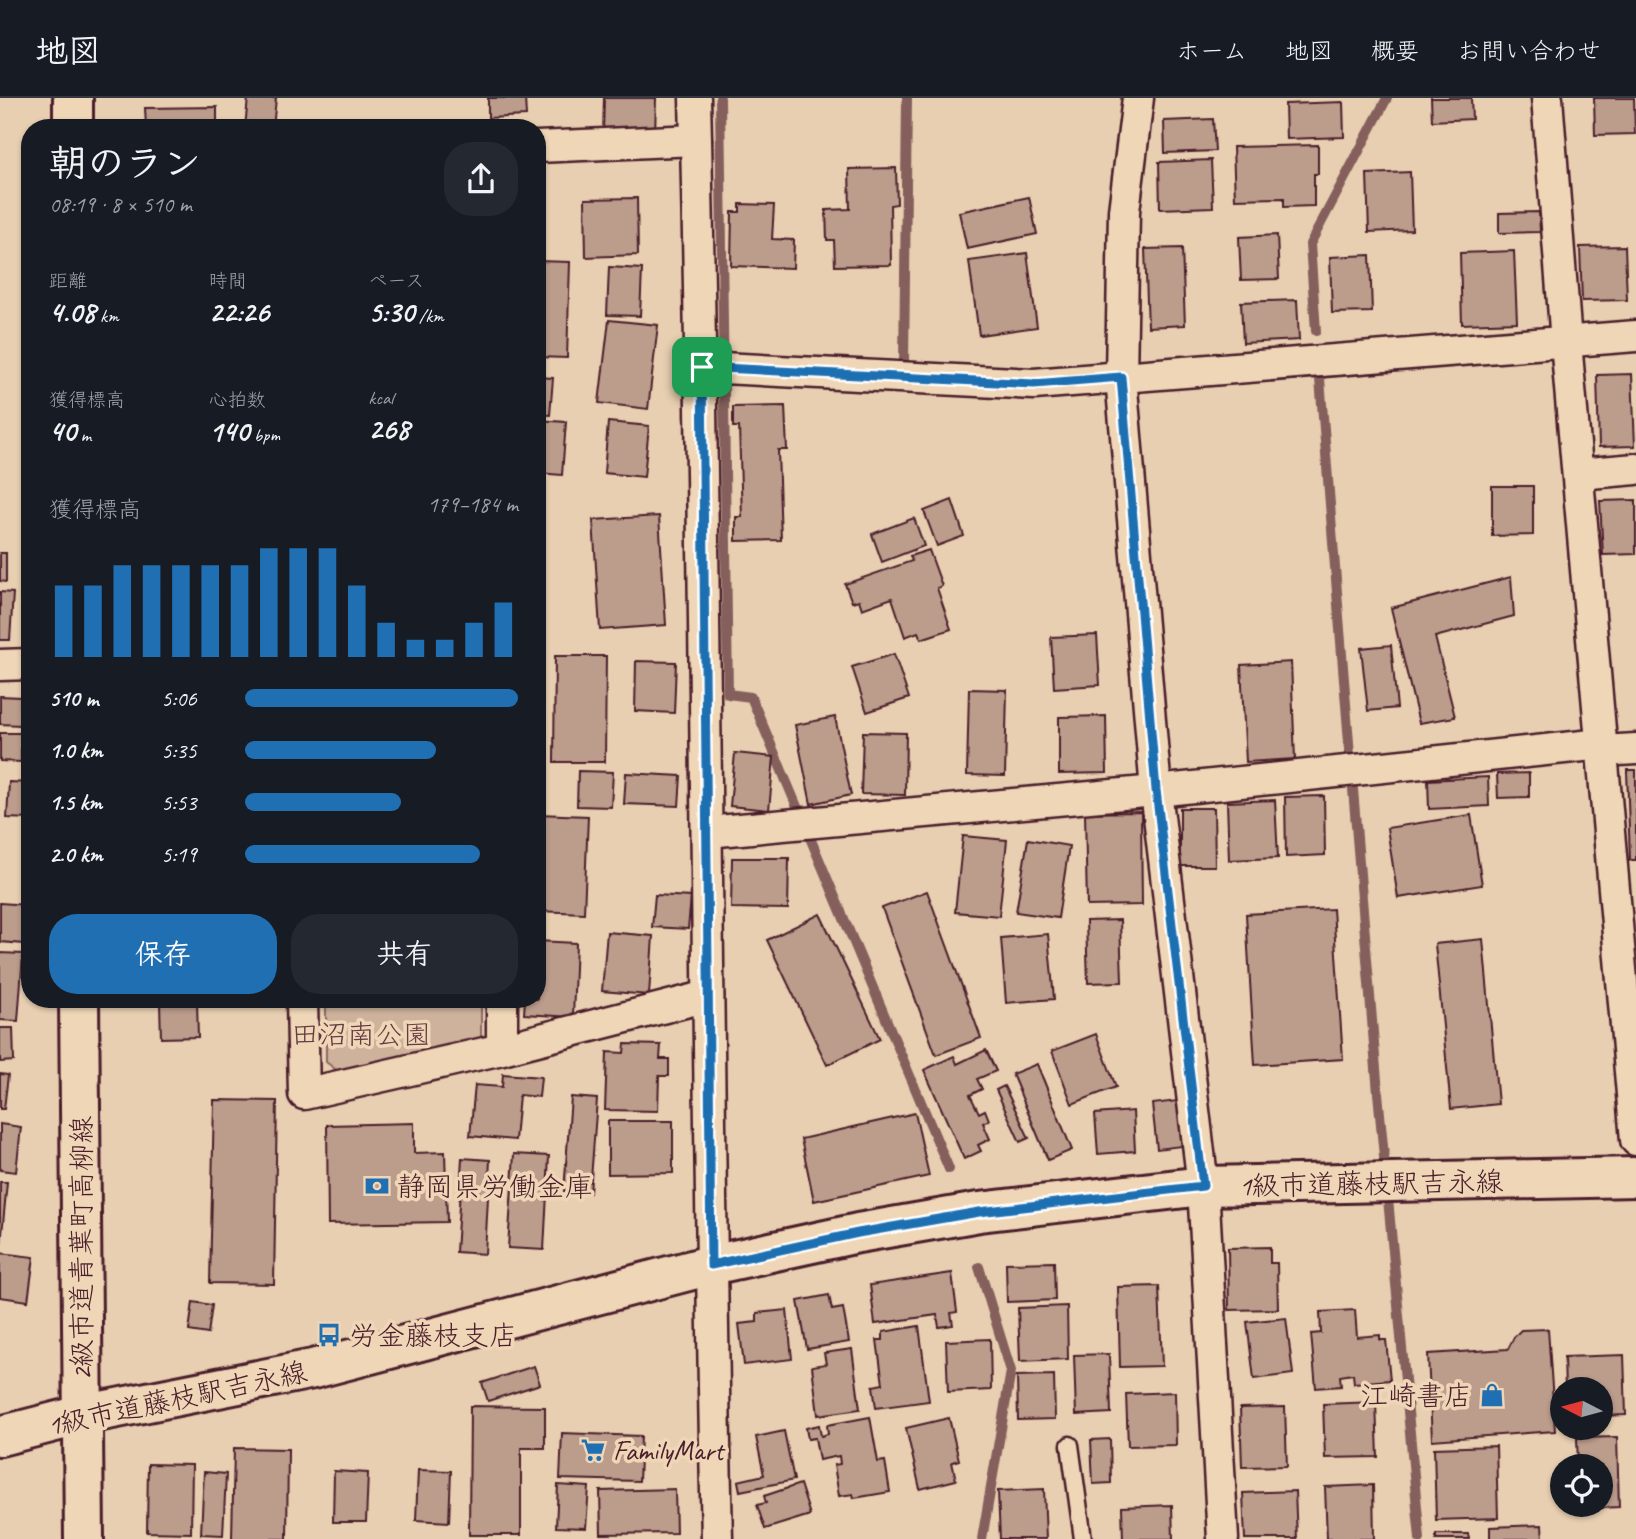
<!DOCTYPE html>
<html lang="ja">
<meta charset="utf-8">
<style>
body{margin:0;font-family:Caveat,"Klee One",sans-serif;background:#242831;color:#f1f3f6;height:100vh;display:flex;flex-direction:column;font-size:26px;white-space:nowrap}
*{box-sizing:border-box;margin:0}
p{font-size:23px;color:#9ea1a6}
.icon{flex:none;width:38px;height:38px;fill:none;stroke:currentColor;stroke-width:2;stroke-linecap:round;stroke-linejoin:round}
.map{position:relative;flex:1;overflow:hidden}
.panel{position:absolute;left:21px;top:21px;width:525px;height:889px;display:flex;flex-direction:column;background:#171b24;border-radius:28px;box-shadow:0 2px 5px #0004}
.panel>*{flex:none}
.needle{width:46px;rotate:276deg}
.buttons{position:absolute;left:1550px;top:1279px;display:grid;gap:14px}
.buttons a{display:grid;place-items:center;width:63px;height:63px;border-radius:50%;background:#171b24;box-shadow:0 2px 5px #0004;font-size:35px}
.pin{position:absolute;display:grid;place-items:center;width:60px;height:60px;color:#fff;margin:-30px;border-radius:14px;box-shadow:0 4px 10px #0006}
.round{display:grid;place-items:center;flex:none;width:74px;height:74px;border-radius:28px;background:#242831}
.summary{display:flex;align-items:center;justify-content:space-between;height:119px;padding:0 28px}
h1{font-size:38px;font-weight:800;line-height:52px}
.metrics{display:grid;grid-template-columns:repeat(3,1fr);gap:10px;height:119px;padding:7px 28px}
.metrics div{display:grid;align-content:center}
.metrics b{font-size:30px;font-weight:800}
.metrics small{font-size:19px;font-weight:400}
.metrics p{font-size:19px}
.chart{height:196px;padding:14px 28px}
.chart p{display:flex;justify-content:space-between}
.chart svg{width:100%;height:126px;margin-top:7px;stroke:#1f6fb2;stroke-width:6}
.primary-button{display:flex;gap:14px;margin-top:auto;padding:14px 28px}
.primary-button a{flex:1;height:80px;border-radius:28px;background:#1f6fb2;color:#fff;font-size:28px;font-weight:800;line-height:80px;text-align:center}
.primary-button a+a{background:#242831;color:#f1f3f6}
ul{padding:0 28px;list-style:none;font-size:23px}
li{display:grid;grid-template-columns:112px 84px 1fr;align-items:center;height:52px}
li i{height:18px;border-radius:9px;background:#1f6fb2}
header{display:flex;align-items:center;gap:42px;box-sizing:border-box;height:98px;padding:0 35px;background:#171b24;border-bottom:2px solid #363941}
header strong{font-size:33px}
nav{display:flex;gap:38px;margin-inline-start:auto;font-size:24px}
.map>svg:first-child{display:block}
</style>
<header>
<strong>地図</strong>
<nav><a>ホーム</a><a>地図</a><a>概要</a><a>お問い合わせ</a></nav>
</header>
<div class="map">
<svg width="1636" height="1441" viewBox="0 0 1636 1441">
<rect width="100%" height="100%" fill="#e8cfb1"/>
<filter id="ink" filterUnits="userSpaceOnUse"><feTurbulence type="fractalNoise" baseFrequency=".0143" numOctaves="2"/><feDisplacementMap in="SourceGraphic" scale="14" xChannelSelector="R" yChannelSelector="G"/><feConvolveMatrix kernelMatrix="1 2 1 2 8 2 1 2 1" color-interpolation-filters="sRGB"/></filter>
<g filter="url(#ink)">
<path fill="#ceb29c" stroke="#8c6864" stroke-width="2" d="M326,901H481V940L343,977L326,964Z"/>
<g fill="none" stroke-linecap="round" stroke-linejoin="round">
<g stroke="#845f5c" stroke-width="10">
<path d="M720,0L728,596L751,599L949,1071"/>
<path d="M1316,233L1310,146L1387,0"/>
<path d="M904,267L907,0"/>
<path d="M1320,281L1350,657"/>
<path d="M1353,691L1378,995L1420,1441"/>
<path d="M979,1169L1011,1273L982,1441"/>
</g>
</g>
<g fill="#bc9d8c" stroke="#4a1f2b" stroke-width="2">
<path d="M248,0H276L273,30H245Z"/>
<path d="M488,0H525L526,18L488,20Z"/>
<path d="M604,0H656L655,37L603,35Z"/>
<path d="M1431,0H1471L1472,21L1432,23Z"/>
<path d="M1594,0H1634L1635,36L1595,37Z"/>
<path d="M1343,4L1344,39L1286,41L1285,6Z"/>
<path d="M217,9V30H146L145,10Z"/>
<path d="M1213,21L1215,53L1165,55L1164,23Z"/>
<path d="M1318,47V76H1314V108L1284,109V100L1235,101L1233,49Z"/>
<path d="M1211,62L1213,109L1160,111L1159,64Z"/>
<path d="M896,70L897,106L890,107L891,167L835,168L834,142H827L826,112L850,111L849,71Z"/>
<path d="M1410,74L1412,132L1369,134L1367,76Z"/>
<path d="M1029,99L1037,136L967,151L959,114Z"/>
<path d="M637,100L638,157L586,159L585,101Z"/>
<path d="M740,106L774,107L772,141L794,142L793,170L731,168L732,114H740Z"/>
<path d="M1539,114L1540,134L1499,135V115Z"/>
<path d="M1277,137L1279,181L1241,182L1239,139Z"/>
<path d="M1625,148L1627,202L1582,203L1580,149Z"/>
<path d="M1182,150L1185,227L1148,229L1145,151Z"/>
<path d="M1514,153L1517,224L1462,226L1460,155Z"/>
<path d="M1027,155L1037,229L979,237L969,163Z"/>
<path d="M1370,157L1372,214L1332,215L1330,159Z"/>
<path d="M537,163L570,164L567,260L537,259Z"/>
<path d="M609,169L642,171L640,218L607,217Z"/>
<path d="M1297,202L1299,242L1243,245L1241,204Z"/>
<path d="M609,222L658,227L648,311L599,305Z"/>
<path d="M1632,276L1635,348L1599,349L1597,277Z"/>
<path d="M537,279L553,280L550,317L537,316Z"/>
<path d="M785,308L787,352H778L781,442L736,443V419H742L739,329H733V309Z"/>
<path d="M537,322L566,324L562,377L537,375Z"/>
<path d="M608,324L649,328L644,379L604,375Z"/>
<path d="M1492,388H1533V437L1492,438Z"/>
<path d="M952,402L964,438L937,448L924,413Z"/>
<path d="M1636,402V456L1603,457L1600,403Z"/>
<path d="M659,418L666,527L600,532L593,422Z"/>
<path d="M914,420L924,448L882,464L872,436Z"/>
<path d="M929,452L942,488L937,490L951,531L921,541L918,534L905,539L892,500L862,511L859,502L852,504L845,486L912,463L910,458Z"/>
<path d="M0,455H6V484L0,483Z"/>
<path d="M1511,479L1514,518L1435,539L1455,619L1419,625L1391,510Z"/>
<path d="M0,494L13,495L10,542H0Z"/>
<path d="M1097,537L1100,587L1054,590L1051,539Z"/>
<path d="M1391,547L1397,610L1368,613L1361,550Z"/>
<path d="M894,556L909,600L867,614L852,569Z"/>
<path d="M555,558H606L605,664H554Z"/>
<path d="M636,563L676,564L674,615L635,613Z"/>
<path d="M1291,564L1295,661L1246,664L1241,567Z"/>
<path d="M969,591L1007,592L1005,678L967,677Z"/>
<path d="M0,598L21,599L20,627L0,626Z"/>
<path d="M1106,618L1107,675L1059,676V619Z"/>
<path d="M835,619L851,697L811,706L795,627Z"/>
<path d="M863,634L906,635L905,697L861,696Z"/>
<path d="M0,635H21V664L0,663Z"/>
<path d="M735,655L774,659L769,712L730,708Z"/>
<path d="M1627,672H1636V762H1630Z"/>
<path d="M578,673L613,674L611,709L577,708Z"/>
<path d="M626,675L681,678L679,708L624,706Z"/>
<path d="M1529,675V699L1498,700L1497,676Z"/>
<path d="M1488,679L1489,708L1429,711L1428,682Z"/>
<path d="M9,684L30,685V721L7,720Z"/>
<path d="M1324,698L1325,757L1286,759L1285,699Z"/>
<path d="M1275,702L1278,760L1229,762L1227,704Z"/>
<path d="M1180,710H1214L1215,768H1180Z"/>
<path d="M1141,714L1142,807L1087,808L1085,715Z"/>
<path d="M537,716L588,718L584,815L537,813Z"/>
<path d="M1471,717L1482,787L1398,800L1387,730Z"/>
<path d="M963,738L1007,742L999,818L955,814Z"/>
<path d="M1028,741L1069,748L1058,820L1016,814Z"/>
<path d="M732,760H789L788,811L731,810Z"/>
<path d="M927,793L981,940L936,957L882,810Z"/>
<path d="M655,797L691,799L688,831L652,829Z"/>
<path d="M0,805L27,807L24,846L0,844Z"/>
<path d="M1333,811L1343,961L1255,967L1246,816Z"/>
<path d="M820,816L880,941L827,967L767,842Z"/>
<path d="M1120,822L1122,884L1088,885L1086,823Z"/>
<path d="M607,834L653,838L649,897L602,893Z"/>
<path d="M1048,836L1054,901L1006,905L1001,840Z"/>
<path d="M1483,841L1498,1006L1451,1011L1435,846Z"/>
<path d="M537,843L576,845L573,919L524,916L525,901H537Z"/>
<path d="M0,855L23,856L18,923L0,922Z"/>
<path d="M197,904L198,939L161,940L160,905Z"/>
<path d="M0,930H13L14,963L0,964Z"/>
<path d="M1096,936L1116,989L1072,1006L1052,953Z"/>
<path d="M625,946L661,947L660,961H669V978H659L658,1013L605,1012L607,954L624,955Z"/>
<path d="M986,952L996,973L977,981L982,991L970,997L979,1015L985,1012L989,1022L983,1025L990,1041L978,1047L981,1053L964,1061L924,972L954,958L957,966Z"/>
<path d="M1037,966L1072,1052L1048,1062L1012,976Z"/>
<path d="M0,976L8,977L4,1011H0Z"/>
<path d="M503,976L541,979L539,999L519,997L515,1042L470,1038L475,987L502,989Z"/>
<path d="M1004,988L1029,1040L1020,1044L996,992Z"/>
<path d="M571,999L597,1001L590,1095L564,1093Z"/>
<path d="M214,1002L277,1003L274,1186L210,1185Z"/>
<path d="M1177,1003L1182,1048L1157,1051L1152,1006Z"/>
<path d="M1133,1013L1135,1053L1098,1056L1095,1016Z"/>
<path d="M915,1015L929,1078L814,1103L801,1041Z"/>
<path d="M608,1023H673V1075L608,1076Z"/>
<path d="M414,1025V1055L445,1054L447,1124L328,1126L327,1027Z"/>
<path d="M0,1026L21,1029L16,1074L0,1072Z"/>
<path d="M514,1056L549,1058L544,1152L508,1150Z"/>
<path d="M462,1060L490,1062L485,1156L456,1154Z"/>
<path d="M0,1084H7L1,1147H0Z"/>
<path d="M1270,1149V1165H1277L1278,1211L1229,1212L1228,1150Z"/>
<path d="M0,1155L34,1159L28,1203L0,1199Z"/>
<path d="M1054,1164L1055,1202L1007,1204L1006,1165Z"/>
<path d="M952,1175L957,1214L951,1215L953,1227L939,1229L937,1217L875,1226L870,1187Z"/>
<path d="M1159,1188L1162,1268L1120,1269L1118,1189Z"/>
<path d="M829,1197L832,1212L843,1210L849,1244L807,1251L798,1203Z"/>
<path d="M193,1204L212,1207L208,1236L189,1233Z"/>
<path d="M1067,1208L1068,1261L1020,1263L1018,1210Z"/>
<path d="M787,1212L792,1261L744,1267L739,1226L757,1224V1215Z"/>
<path d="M1355,1212L1357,1239L1380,1237V1242H1386L1390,1282L1354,1285L1353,1276L1340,1278L1341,1288L1316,1290L1311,1236L1321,1235L1320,1214Z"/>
<path d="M1286,1220L1293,1276L1254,1281L1247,1224Z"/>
<path d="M919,1228L929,1303L876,1310L873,1288L883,1286L877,1242H883V1234Z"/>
<path d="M1548,1231L1555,1333L1432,1342L1428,1256L1508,1251L1514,1239L1521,1232Z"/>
<path d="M990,1241L991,1292L948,1294L946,1243Z"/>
<path d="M852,1251L860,1311L818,1317L812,1268L826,1266L824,1255Z"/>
<path d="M1109,1256L1111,1315L1076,1317L1074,1257Z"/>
<path d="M1624,1257L1626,1317L1601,1318V1292H1565L1564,1259Z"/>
<path d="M534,1268L540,1286L488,1303L482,1285Z"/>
<path d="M1054,1277L1055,1321L1018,1322L1017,1278Z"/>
<path d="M1175,1294L1176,1347L1128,1348L1126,1296Z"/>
<path d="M1376,1304L1378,1359L1325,1360L1323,1306Z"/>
<path d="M470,1308L545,1309V1350H521V1437H469Z"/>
<path d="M1285,1309L1287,1368L1242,1369L1240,1310Z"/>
<path d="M870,1319L878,1364L885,1363L890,1394L854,1400L853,1396L839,1398L834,1367L840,1366L839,1358L819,1362L815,1340L808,1341L806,1330L819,1327L821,1338L828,1336L827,1327Z"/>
<path d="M949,1320L959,1362L952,1364L956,1382L920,1391L906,1330Z"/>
<path d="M784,1333L794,1382L740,1393L738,1383L764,1377L756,1339Z"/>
<path d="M562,1335L641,1338L639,1383L560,1381Z"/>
<path d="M1617,1339L1619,1409L1579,1411V1407H1601V1368H1578L1577,1340Z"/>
<path d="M1110,1341L1111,1385L1093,1386L1091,1342Z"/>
<path d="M1496,1348L1498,1420L1436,1422L1434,1350Z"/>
<path d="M234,1350L288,1351L287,1441H232Z"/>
<path d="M148,1366L192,1367L191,1435L147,1434Z"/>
<path d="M418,1372L451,1373L449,1424L416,1422Z"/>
<path d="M334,1373L368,1375L366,1424H333Z"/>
<path d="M204,1374L226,1376L223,1437L201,1436Z"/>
<path d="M800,1386L810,1417L765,1431L757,1407L766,1405L764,1398Z"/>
<path d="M558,1387L589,1389L586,1430L556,1429Z"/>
<path d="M1373,1387L1374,1441H1327L1325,1389Z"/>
<path d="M675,1391L676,1435L601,1436L600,1393Z"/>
<path d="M1044,1391L1046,1441H1000L998,1393Z"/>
<path d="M1295,1393L1297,1441H1245L1243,1395Z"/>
<path d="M1172,1407L1173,1441H1123L1122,1409Z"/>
<path d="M1542,1427L1543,1441H1490V1429Z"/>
<path d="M1436,1436H1468L1469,1441H1436Z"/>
</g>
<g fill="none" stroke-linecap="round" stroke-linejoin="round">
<g stroke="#4a1f2b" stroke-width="21">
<path id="lane" d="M1070,1347L1083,1441"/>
</g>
<g stroke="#4a1f2b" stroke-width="35">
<g id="street">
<path d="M695,0C707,480 706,961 717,1441"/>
<path d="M1138,0L1124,113L1121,279L1156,693L1203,1088L1223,1441"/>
<path d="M1547,0L1566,244L1636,1042"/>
<path d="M537,49L696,42"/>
<path d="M702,269L1034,286L1636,238"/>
<path d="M1578,376L1636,371"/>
<path d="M0,567L30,566"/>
<path d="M1602,653L1636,651"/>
<path d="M707,734L1156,693L1602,646"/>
<path d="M302,901L304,996L502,951L708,898"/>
<path d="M502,901V951"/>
</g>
</g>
<g stroke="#4a1f2b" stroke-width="44">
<g id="secondary">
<path d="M73,0V30"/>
<path d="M79,901L84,1441"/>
<path d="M0,1338L82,1317L313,1271L711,1167L858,1135L979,1114L1203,1088L1636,1079"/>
</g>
</g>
<use href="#lane" stroke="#efd6b7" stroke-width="16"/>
<use href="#street" stroke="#efd6b7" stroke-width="30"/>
<use href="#secondary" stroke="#efd6b7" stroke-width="38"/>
</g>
</g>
<g fill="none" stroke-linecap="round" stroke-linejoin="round" filter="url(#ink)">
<g stroke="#fff" stroke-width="14">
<path id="route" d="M702,269L1034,286L1121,279L1156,692L1203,1088L979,1114L858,1135L711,1167Z"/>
</g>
<use href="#route" stroke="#1f6fb2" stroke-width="9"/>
</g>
<defs>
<g id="bank-bare" transform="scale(1.89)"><path d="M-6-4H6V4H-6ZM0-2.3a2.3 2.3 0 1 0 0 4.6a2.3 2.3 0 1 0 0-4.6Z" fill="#1f6fb2" stroke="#efd6b7" stroke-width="2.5" paint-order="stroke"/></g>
<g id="bus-bare" transform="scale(1.89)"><path d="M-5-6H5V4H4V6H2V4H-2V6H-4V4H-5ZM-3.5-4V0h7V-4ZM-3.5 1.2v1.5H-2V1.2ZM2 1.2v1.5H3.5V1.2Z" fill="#1f6fb2" stroke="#efd6b7" stroke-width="2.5" paint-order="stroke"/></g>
<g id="shop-bare" transform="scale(1.89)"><path d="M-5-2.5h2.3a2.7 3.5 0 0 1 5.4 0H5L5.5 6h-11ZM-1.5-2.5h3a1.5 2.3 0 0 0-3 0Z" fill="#1f6fb2" stroke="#efd6b7" stroke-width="2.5" paint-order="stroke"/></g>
<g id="supermarket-bare" transform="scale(1.89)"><path d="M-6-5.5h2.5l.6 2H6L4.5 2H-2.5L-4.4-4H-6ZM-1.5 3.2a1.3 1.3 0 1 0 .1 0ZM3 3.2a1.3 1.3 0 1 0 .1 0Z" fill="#1f6fb2" stroke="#efd6b7" stroke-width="2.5" paint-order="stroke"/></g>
</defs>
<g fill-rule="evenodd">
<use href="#bank-bare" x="377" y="1088"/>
<use href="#bus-bare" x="329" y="1237"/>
<use href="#shop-bare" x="1492" y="1297"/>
<use href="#supermarket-bare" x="593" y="1352"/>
</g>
<g text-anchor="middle" stroke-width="7" stroke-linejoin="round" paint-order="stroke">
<g font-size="28" fill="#643c42" stroke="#efd6b7">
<text x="361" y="946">田沼南公園</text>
</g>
<g font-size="28" fill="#4a1f2b" stroke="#efd6b7">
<text transform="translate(1371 1085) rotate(-1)" y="10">1級市道藤枝駅吉永線</text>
<text transform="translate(81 1150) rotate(-90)" y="10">2級市道青葉町高柳線</text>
<text transform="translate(177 1300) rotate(-12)" y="10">1級市道藤枝駅吉永線</text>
</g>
<g font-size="28" fill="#4a1f2b" stroke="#efd6b7" text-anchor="start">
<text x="397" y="1098">静岡県労働金庫</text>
<text x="349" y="1247">労金藤枝支店</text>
<text x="1472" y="1307" text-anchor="end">江崎書店</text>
<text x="613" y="1362">FamilyMart</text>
</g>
</g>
</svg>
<div class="buttons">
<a><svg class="needle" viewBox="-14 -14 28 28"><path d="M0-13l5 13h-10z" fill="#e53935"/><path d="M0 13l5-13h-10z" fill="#9ea1a6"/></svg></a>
<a><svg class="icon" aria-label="locate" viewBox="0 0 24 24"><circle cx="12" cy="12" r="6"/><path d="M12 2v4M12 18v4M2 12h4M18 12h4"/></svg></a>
</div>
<div class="pin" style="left:702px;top:269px;background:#1e9e55"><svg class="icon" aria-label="arrive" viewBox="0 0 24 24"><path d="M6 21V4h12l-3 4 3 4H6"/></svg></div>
<section class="panel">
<div class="summary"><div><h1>朝のラン</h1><p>08:19 · 8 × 510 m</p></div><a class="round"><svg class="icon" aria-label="share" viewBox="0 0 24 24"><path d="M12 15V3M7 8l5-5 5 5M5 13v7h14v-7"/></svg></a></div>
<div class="metrics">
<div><p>距離</p><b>4.08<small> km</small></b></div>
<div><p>時間</p><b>22:26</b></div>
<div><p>ペース</p><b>5:30<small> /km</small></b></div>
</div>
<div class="metrics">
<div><p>獲得標高</p><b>40<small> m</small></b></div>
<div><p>心拍数</p><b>140<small> bpm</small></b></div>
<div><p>kcal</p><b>268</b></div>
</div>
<div class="chart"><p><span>獲得標高</span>179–184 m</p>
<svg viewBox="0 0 160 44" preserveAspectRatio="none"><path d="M5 44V19M15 44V19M25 44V12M35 44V12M45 44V12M55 44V12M65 44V12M75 44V6M85 44V6M95 44V6M105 44V19M115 44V32M125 44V38M135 44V38M145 44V32M155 44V25"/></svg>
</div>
<ul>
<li><b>510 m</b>5:06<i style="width:100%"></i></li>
<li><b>1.0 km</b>5:35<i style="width:70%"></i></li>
<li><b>1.5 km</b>5:53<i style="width:57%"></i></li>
<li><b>2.0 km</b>5:19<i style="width:86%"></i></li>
</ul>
<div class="primary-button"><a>保存</a><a>共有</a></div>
</section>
</div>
